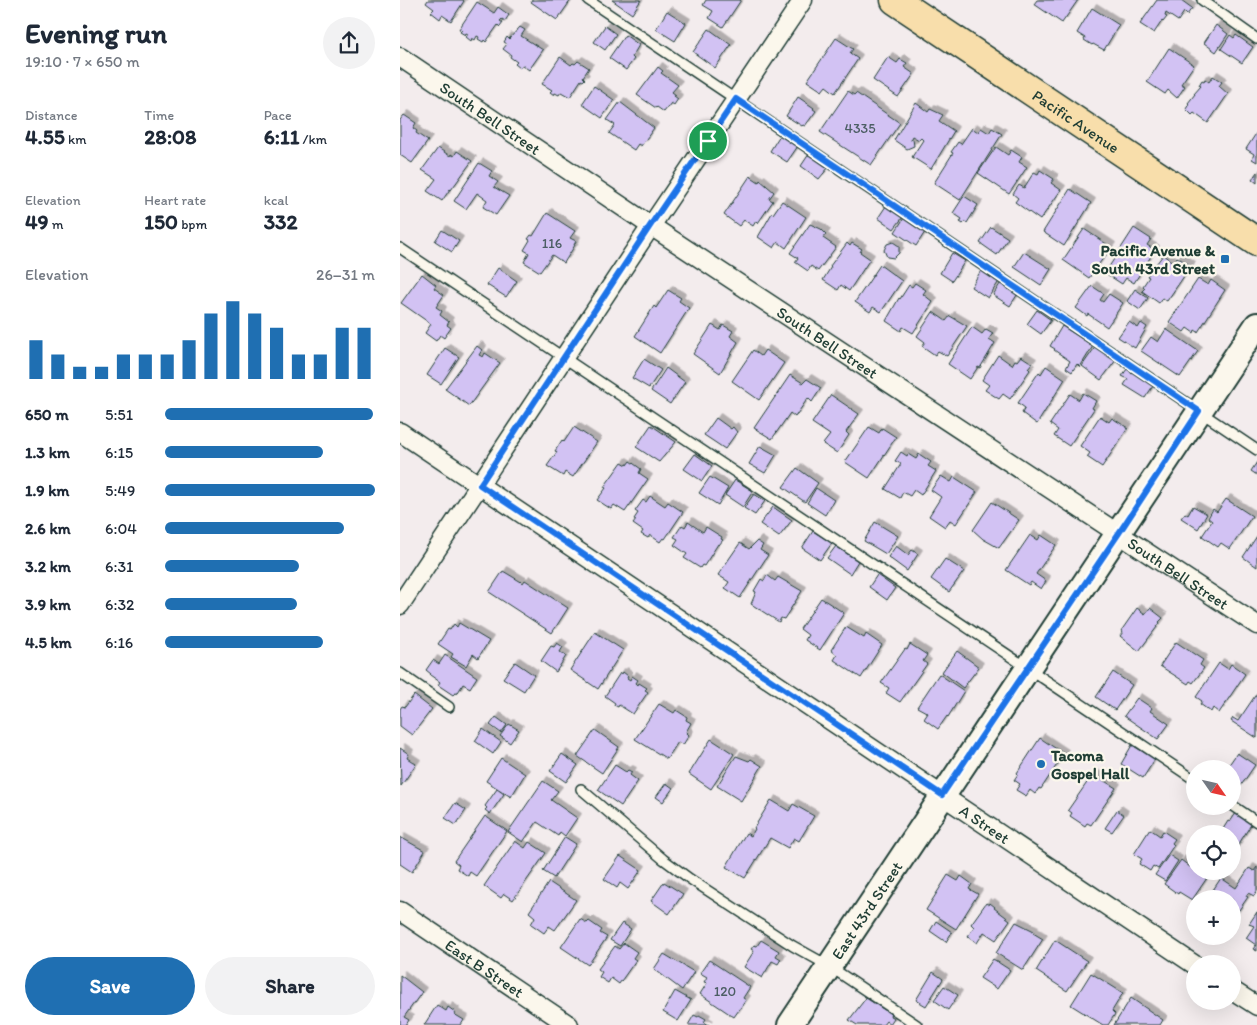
<!DOCTYPE html>
<meta charset="utf-8">
<style>
body{margin:0;font-family:Itim,sans-serif;background:#f2f2f3;color:#1f2937;height:100vh;display:flex;flex-direction:column;font-size:19px;white-space:nowrap}
*{box-sizing:border-box;margin:0}
p{font-size:16px;color:#747a83}
.icon{flex:none;width:28px;height:28px;fill:none;stroke:currentColor;stroke-width:2;stroke-linecap:round;stroke-linejoin:round}
.map{position:relative;flex:1;overflow:hidden}
.drawer{display:flex;flex-direction:column;background:#fff;width:400px}
.drawer>*{flex:none}
.needle{width:32px;rotate:124deg}
.buttons{position:absolute;left:786px;top:760px;display:grid;gap:10px}
.buttons a{display:grid;place-items:center;width:55px;height:55px;border-radius:50%;background:#fff;box-shadow:0 5px 20px #0002;font-size:25px}
.pin{position:absolute;display:grid;place-items:center;width:42px;height:42px;color:#fff;margin:-21px;border:2px solid #fff;border-radius:50%;box-shadow:0 1px 5px #0007}
.round{display:grid;place-items:center;flex:none;width:52px;height:52px;border-radius:26px;background:#f2f2f3}
.headline{display:flex;align-items:center;justify-content:space-between;height:85px;padding:0 25px}
h1{font-size:28px;font-weight:800;line-height:38px}
.metrics{display:grid;grid-template-columns:repeat(3,1fr);gap:8px;height:85px;padding:5px 25px}
.metrics div{display:grid;align-content:center}
.metrics b{font-size:21px;font-weight:800}
.metrics small{font-size:14px;font-weight:400}
.metrics p{font-size:14px}
.chart{height:140px;padding:10px 25px}
.chart p{display:flex;justify-content:space-between}
.chart svg{width:100%;height:90px;margin-top:5px;stroke:#1f6fb2;stroke-width:6}
.primary-button{display:flex;gap:10px;margin-top:auto;padding:10px 25px}
.primary-button a{flex:1;height:58px;border-radius:30px;background:#1f6fb2;color:#fff;font-size:20px;font-weight:800;line-height:58px;text-align:center}
.primary-button a+a{background:#f2f2f3;color:#1f2937}
ul{padding:0 25px;list-style:none;font-size:16px}
li{display:grid;grid-template-columns:80px 60px 1fr;align-items:center;height:38px}
li i{height:12px;border-radius:6px;background:#1f6fb2}
main{display:flex;flex:1;min-height:0}
.map>svg:first-child{display:block}
</style>
<main>
<section class="drawer">
<div class="headline"><div><h1>Evening run</h1><p>19:10 · 7 × 650 m</p></div><a class="round"><svg class="icon" aria-label="share" viewBox="0 0 24 24"><path d="M12 15V3M7 8l5-5 5 5M5 13v7h14v-7"/></svg></a></div>
<div class="metrics">
<div><p>Distance</p><b>4.55<small> km</small></b></div>
<div><p>Time</p><b>28:08</b></div>
<div><p>Pace</p><b>6:11<small> /km</small></b></div>
</div>
<div class="metrics">
<div><p>Elevation</p><b>49<small> m</small></b></div>
<div><p>Heart rate</p><b>150<small> bpm</small></b></div>
<div><p>kcal</p><b>332</b></div>
</div>
<div class="chart"><p><span>Elevation</span>26–31 m</p>
<svg viewBox="0 0 160 44" preserveAspectRatio="none"><path d="M5 44V25M15 44V32M25 44V38M35 44V38M45 44V32M55 44V32M65 44V32M75 44V25M85 44V12M95 44V6M105 44V12M115 44V19M125 44V32M135 44V32M145 44V19M155 44V19"/></svg>
</div>
<ul>
<li><b>650 m</b>5:51<i style="width:99%"></i></li>
<li><b>1.3 km</b>6:15<i style="width:75%"></i></li>
<li><b>1.9 km</b>5:49<i style="width:100%"></i></li>
<li><b>2.6 km</b>6:04<i style="width:85%"></i></li>
<li><b>3.2 km</b>6:31<i style="width:64%"></i></li>
<li><b>3.9 km</b>6:32<i style="width:63%"></i></li>
<li><b>4.5 km</b>6:16<i style="width:75%"></i></li>
</ul>
<div class="primary-button"><a>Save</a><a>Share</a></div>
</section>
<div class="map">
<svg width="857" height="1025" viewBox="0 0 857 1025">
<defs>
<filter id="shadow"><feDropShadow dx="4.5" dy="-4.5" stdDeviation="0" flood-color="#0004"/></filter>
</defs>
<rect width="100%" height="100%" fill="#f3eced"/>
<filter id="ink" filterUnits="userSpaceOnUse"><feTurbulence type="fractalNoise" baseFrequency=".02" numOctaves="2"/><feDisplacementMap in="SourceGraphic" scale="10" xChannelSelector="R" yChannelSelector="G"/><feConvolveMatrix kernelMatrix="1 2 1 2 8 2 1 2 1" color-interpolation-filters="sRGB"/></filter>
<g filter="url(#ink)">
<g fill="#d2c2f3" stroke="#1f3d34" filter="url(#shadow)">
<path d="M28,0H63L64,1L51,21L42,15L40,19L31,12L34,9L26,3Z"/>
<path d="M132,0H171L157,20L131,2Z"/>
<path d="M212,0H241L232,14Z"/>
<path d="M306,0H341L323,27L309,18L313,11L303,5Z"/>
<path d="M637,0H678L662,23L634,4Z"/>
<path d="M757,0H781L792,8L787,15L784,12L778,21L766,13L765,16L767,17L763,22L762,21L754,33L740,24Z"/>
<path d="M77,2L94,13L98,7L109,15L105,21L102,19L100,21L103,23L100,27L98,25L86,42L84,40L83,42L78,39L79,37L77,36L75,40L72,38L71,41L66,37L68,34L66,33L65,35L60,32L62,30L59,29Z"/>
<path d="M692,8L719,25L704,50L693,44L692,45L684,40L685,38L677,33Z"/>
<path d="M267,11L286,23L275,41L256,29Z"/>
<path d="M816,25L828,34L816,52L804,43Z"/>
<path d="M205,26L216,34L205,50L194,42Z"/>
<path d="M120,27L125,30L121,36L143,50L129,70L122,65L120,68L115,64L117,62L110,57L111,55L103,49L107,44L104,42L107,37L109,39Z"/>
<path d="M309,29L331,45L315,68L293,52Z"/>
<path d="M225,35L239,45L232,57L234,59L226,70L209,58Z"/>
<path d="M830,35L834,38L836,35L853,47L842,63L821,49Z"/>
<path d="M436,38L453,49L450,53L458,59L435,93L426,86L422,91L407,81Z"/>
<path d="M769,48L794,65L781,84L785,86L777,98L768,90L765,94L747,82Z"/>
<path d="M160,57L171,65L173,63L175,64L178,61L189,68L183,77L185,79L183,81L181,80L170,97L161,92L159,95L155,93L154,95L150,92L152,90L142,84Z"/>
<path d="M488,57L497,63L500,59L507,63L504,67L514,74L498,97L473,80Z"/>
<path d="M258,67L263,71L261,73L278,85L272,92L276,95L274,96L278,99L274,105L271,103L264,112L257,107L256,108L237,95Z"/>
<path d="M813,76L822,82L819,86L828,94L808,123L794,113L792,115L786,109L789,104L788,103L795,94H794L801,86L799,85L802,80L804,81L805,79L809,82Z"/>
<path d="M194,86L214,100L202,118L182,104Z"/>
<path d="M448,91L454,95L456,93L500,123L471,165L420,132Z"/>
<path d="M398,97L414,108L413,109L416,111L405,126L403,125L402,126L386,116Z"/>
<path d="M220,102L254,128L241,146L238,144L234,150L209,133L215,125L207,120Z"/>
<path d="M516,103L528,112L530,109L543,115L539,121L554,131L531,169L512,157L523,140L521,138L519,140L512,136L510,140L513,139L514,146L507,149L494,140Z"/>
<path d="M4,115L16,123L13,128L17,131L16,133L28,141L12,163L0,155V120Z"/>
<path d="M572,128L578,132L581,128L589,133L592,128L602,134L560,200L534,183L553,153L551,152L558,142L561,144Z"/>
<path d="M857,132V162L852,159L854,154L846,149Z"/>
<path d="M380,135L398,146L387,162L370,151Z"/>
<path d="M596,147L608,155L611,150L622,157L619,162L627,167L609,194L578,173Z"/>
<path d="M38,148L50,156L51,154L54,156L57,151L72,161L51,190L50,189L42,201L27,191L36,179L22,170Z"/>
<path d="M409,154L428,168L419,179L401,166Z"/>
<path d="M79,163L92,171L89,176L98,182L94,187L109,196L96,215L83,207L87,200L77,193L66,209L54,201Z"/>
<path d="M640,170L654,179L651,183L661,190L640,220L615,202L618,198L613,194L619,185L624,188L634,172L638,174Z"/>
<path d="M857,172V183L852,179Z"/>
<path d="M350,176L359,182L360,180L374,192L369,199L373,201L358,223L356,221L353,226L344,220L339,226L324,215Z"/>
<path d="M670,189L691,203L664,246L643,232Z"/>
<path d="M564,196L578,205L567,223L565,222L563,224L560,222L562,219L553,213Z"/>
<path d="M382,201L406,217L386,248L378,242L374,248L358,237L372,213L373,214Z"/>
<path d="M486,206L503,217L494,229L478,218Z"/>
<path d="M147,213L175,231L170,238L176,241L174,245H175L164,263L152,255L140,272L124,262L129,253L124,250L130,240L128,239L131,235L133,236Z"/>
<path d="M504,218L525,232L516,246L495,232Z"/>
<path d="M410,224L421,229L426,234L423,238L436,247L418,271L411,266L408,271L395,262L398,258L390,253Z"/>
<path d="M591,227L608,238L597,255L580,243Z"/>
<path d="M734,228L751,239L747,245L755,250L734,283L726,278L722,284L705,273Z"/>
<path d="M684,229L711,247L689,278L663,260Z"/>
<path d="M42,230L59,241L52,252L35,241Z"/>
<path d="M493,242L499,246V253L494,258L487,257L484,250L487,244Z"/>
<path d="M447,243L450,246L452,243L462,249L460,252L470,259L449,291L441,285L438,290L423,280L431,267L430,266Z"/>
<path d="M624,252L651,269L641,285L614,267Z"/>
<path d="M552,253L565,261L552,281L540,273Z"/>
<path d="M763,255L774,263L777,257L791,266L767,301L762,298L759,303L742,291L745,288L743,286L749,277L747,276Z"/>
<path d="M480,265L502,281L481,312L473,307L470,312L455,302Z"/>
<path d="M98,268L117,281L106,297L87,285Z"/>
<path d="M582,269L600,280L588,298L571,287Z"/>
<path d="M22,274L36,285L34,288L44,295L36,307L42,311L40,315L49,322L47,325L51,328L44,338L40,335L36,341L25,333L31,324L1,303Z"/>
<path d="M798,279L808,285L811,280L825,290L798,332L795,330L794,333L787,328L784,332L769,322Z"/>
<path d="M602,281L619,292L610,306L593,295Z"/>
<path d="M515,283L526,290L523,294L533,302L513,333L503,327L501,331L486,321L499,298L500,299L509,285L512,287Z"/>
<path d="M692,286L704,294L700,300L703,302L709,294L723,303L707,327L688,314L687,316L676,308Z"/>
<path d="M735,289L748,298L740,310L727,301Z"/>
<path d="M268,290L281,298L279,301L289,308L260,353L235,336L254,306L256,308Z"/>
<path d="M637,310L651,320L641,334L627,324Z"/>
<path d="M533,312L546,321L550,316L567,326L547,356L538,351L535,355L522,346L525,342L517,336Z"/>
<path d="M729,322L738,328L741,323L747,327L735,348L718,337Z"/>
<path d="M312,325L320,330L323,325L333,331L330,336L338,342L320,373L293,354Z"/>
<path d="M662,326L693,346L680,367L677,364L672,372L666,368L670,361L654,350L655,349L650,346Z"/>
<path d="M572,327L582,334L586,329L593,333L589,339L595,343L580,368L578,367L570,379L548,364Z"/>
<path d="M766,329L798,351L780,377L741,351L751,337L758,342Z"/>
<path d="M77,346L82,350L79,355L83,357L85,353L100,363L69,406L45,389Z"/>
<path d="M696,346L716,360L701,380L682,366Z"/>
<path d="M45,348L59,357L41,384L27,375Z"/>
<path d="M353,350L361,356L365,350L384,363L359,400L332,381Z"/>
<path d="M598,355L612,365L615,360L617,361L621,356L632,363L628,368L630,370L610,399L603,394L599,399L585,390L589,385L582,380Z"/>
<path d="M244,359L261,370L249,388L232,378Z"/>
<path d="M646,366L665,379L637,424L622,413L625,408L618,403L639,372L641,374Z"/>
<path d="M266,368L285,382L270,404L251,391Z"/>
<path d="M727,369L732,373L734,370L755,383L745,398L724,385L728,379L722,376Z"/>
<path d="M390,375L403,383L407,379L421,388L412,402L408,398L395,417L390,413L372,439L354,428Z"/>
<path d="M683,393L696,401L692,408L694,409L669,446L654,436L658,430L650,424L670,394L679,400Z"/>
<path d="M431,395L459,414L446,432L449,435L437,453L423,444L430,435L412,423Z"/>
<path d="M700,416L709,422L712,418L728,428L702,467L687,457L690,453L680,446Z"/>
<path d="M316,418L331,429L333,427L337,432L325,449L304,435Z"/>
<path d="M251,425L276,442L259,462L236,447Z"/>
<path d="M174,427L197,442L173,477L165,472L163,476L147,466L157,452L155,451L162,440L164,442Z"/>
<path d="M469,427L479,433L482,428L496,437L469,478L445,462Z"/>
<path d="M360,446L376,455L365,473L349,464Z"/>
<path d="M501,452L507,456L508,454L516,459L519,454L531,462L528,466L536,471L521,495L514,490L510,496L503,492L500,498L485,489L501,464L495,461Z"/>
<path d="M295,454L312,466L302,481L284,469Z"/>
<path d="M230,461L241,469L239,473L248,479L225,512L214,505L211,509L197,500L206,488L204,487L222,462L227,465Z"/>
<path d="M857,462V475L851,471Z"/>
<path d="M397,468L418,483L405,502L383,487Z"/>
<path d="M541,476L551,482L554,477L577,492L556,524L550,520L545,527L529,516L541,497L531,490Z"/>
<path d="M310,477L328,488L318,505L299,493Z"/>
<path d="M335,480L353,491L343,507L325,495Z"/>
<path d="M416,488L434,500L425,515L407,503Z"/>
<path d="M354,494L365,501L355,515L344,508Z"/>
<path d="M250,496L265,506L268,502L283,512L265,539L263,538L260,542L250,535L248,538L241,534L243,531L233,524L236,520L234,519L238,513L235,511L243,500L246,502Z"/>
<path d="M826,499L852,516L830,549L821,543L818,547L802,536L812,521L808,518L813,509L817,512Z"/>
<path d="M592,502L619,520L599,548L583,539L573,530Z"/>
<path d="M793,506L807,514L798,529L781,518L785,513L788,515Z"/>
<path d="M373,507L392,520L379,537L360,524Z"/>
<path d="M288,522L303,532L306,527L322,537L321,539L323,540L319,545L318,544L304,566L302,565L300,568L284,558L287,554L274,545L278,539L274,537L282,525L285,527Z"/>
<path d="M475,522L498,536L486,554L464,541Z"/>
<path d="M413,531L432,543L420,560L402,548Z"/>
<path d="M630,535L638,540L641,535L656,545L636,574L646,581L641,589L631,582L629,585L606,570Z"/>
<path d="M857,536V567L843,557Z"/>
<path d="M357,541L363,545L360,550L368,555L340,598L325,588L329,582L318,575L340,543L349,549Z"/>
<path d="M436,546L458,561L450,574L427,558Z"/>
<path d="M496,546L508,555L512,550L518,554L507,571L488,557Z"/>
<path d="M545,559L564,571L549,592L531,579Z"/>
<path d="M103,571L123,583L125,580L168,608L152,633L89,592Z"/>
<path d="M367,575L375,581L378,577L402,591L384,619L381,618L379,622L351,604L356,592L354,591L361,579L364,581Z"/>
<path d="M477,575L495,588L487,600L469,587Z"/>
<path d="M421,598L444,613L420,650L405,640L408,635L400,629Z"/>
<path d="M737,608L745,614L750,608L763,618L759,622L760,623L739,651L720,636L723,632L721,631Z"/>
<path d="M59,623L89,641L78,658L73,654L66,666L51,657L53,654L38,644L48,629L50,630L54,624L57,627Z"/>
<path d="M446,627L464,638L466,634L482,645L461,678L434,660L437,655L431,650Z"/>
<path d="M195,632L223,650L198,689L170,670Z"/>
<path d="M776,642L803,660L800,665L804,668L793,683L790,681L788,684L760,666Z"/>
<path d="M157,643L163,647L160,652L166,656L156,672L141,661L151,646L154,647Z"/>
<path d="M510,644L527,655L523,661L527,664L500,702L486,693L489,688L481,683L505,649L507,650Z"/>
<path d="M557,651L579,667L563,688L542,672Z"/>
<path d="M45,655L77,677L70,688L63,684L57,694L55,693L53,695L38,685L40,682L30,675L31,674L26,670L33,660L39,664Z"/>
<path d="M115,662L134,675L124,691L103,678Z"/>
<path d="M819,663L828,669L831,664L845,674L819,713L813,708L811,712L800,704L802,701L796,697Z"/>
<path d="M223,672L228,676L227,678L230,680L232,676L238,680L236,683L238,685L239,683L247,688L245,690L248,692L233,714L219,705L218,707L214,705L215,703L205,696L220,673L222,674Z"/>
<path d="M713,672L732,685L715,710L696,697Z"/>
<path d="M539,674L564,691L548,717L547,716L538,729L524,719L528,713L517,707Z"/>
<path d="M857,693V738L831,721L833,718L838,721Z"/>
<path d="M14,695L32,709L12,735L0,726V709L2,706L5,707Z"/>
<path d="M737,698L752,708L750,711L769,724L758,739L724,716Z"/>
<path d="M259,704L274,713L276,710L287,717L286,720L291,723L286,732L289,735L283,745L278,742L267,759L235,739Z"/>
<path d="M96,717L107,725L101,733L90,725Z"/>
<path d="M109,724L119,730L110,743L100,736Z"/>
<path d="M83,729L101,742L93,754L75,741Z"/>
<path d="M195,730L219,747L202,773L177,756Z"/>
<path d="M640,738L664,754L641,789L639,788L635,794L630,790L626,796L616,790L620,784L614,780L618,774L617,773Z"/>
<path d="M311,739L334,754L311,789L289,774Z"/>
<path d="M732,745L755,759L743,778L721,764Z"/>
<path d="M0,748L9,754L7,758L16,764L1,786Z"/>
<path d="M837,753L855,765L840,787L832,781V769H826Z"/>
<path d="M162,754L178,765L166,782L150,771Z"/>
<path d="M336,756L349,761L351,759L362,766L341,801L317,786Z"/>
<path d="M101,758L125,774L111,797L86,781Z"/>
<path d="M215,765L226,772L228,770L232,772L230,775L238,781L221,806L198,790Z"/>
<path d="M693,774L716,788L691,825L687,823L685,826L670,816L672,813L668,810Z"/>
<path d="M143,781L158,791L151,800L177,818L165,836L160,832L158,836L137,822L123,842L108,832Z"/>
<path d="M266,783L273,788L263,802L256,797Z"/>
<path d="M97,789L104,794L90,814L85,810L87,808L85,806Z"/>
<path d="M371,800L389,811L393,804L414,816L399,841L394,838L388,848L370,838L345,878L326,867L346,833L351,836L355,829L354,828Z"/>
<path d="M55,803L66,810L56,825L45,818Z"/>
<path d="M717,810L724,815L712,832L705,828Z"/>
<path d="M836,813L852,823L833,853L832,834H822L825,830L823,829L828,821L830,822Z"/>
<path d="M85,816L107,831L76,876L70,872L68,876L57,869L59,865L54,861Z"/>
<path d="M750,829L760,836L763,831L775,839L772,843L774,845L758,869L753,866L750,871L739,864L742,859L734,854Z"/>
<path d="M0,837L25,851L12,872L0,864Z"/>
<path d="M165,837L176,844L154,878L143,871Z"/>
<path d="M115,841L125,848L129,842L146,853L113,900L104,894L101,898L84,886Z"/>
<path d="M769,855L778,861L765,881L755,875Z"/>
<path d="M220,856L241,870L228,889L220,883L217,888L204,879Z"/>
<path d="M781,860L790,867L792,865L795,868V871H798L807,878L792,900L779,892L778,894L764,884Z"/>
<path d="M857,867V891L854,896L848,893L846,896L848,897L832,920V899H807L821,878L836,888L849,868L854,871Z"/>
<path d="M548,875L558,881L561,876L572,884L569,889L578,894L556,929L526,910Z"/>
<path d="M149,882L176,900L155,930L149,926L144,933L131,924L135,917L129,912Z"/>
<path d="M264,882L283,894L269,914L251,901Z"/>
<path d="M586,903L589,905L590,903L595,907L594,908L610,920L596,940L584,932L577,943L568,936L574,927L571,924Z"/>
<path d="M857,912V951L853,949L856,945L846,938L854,926L849,924Z"/>
<path d="M180,919L187,923L189,921L202,930L200,933L207,937L188,965L161,947Z"/>
<path d="M536,921L552,932L546,942L530,931Z"/>
<path d="M616,922L634,931L633,933L643,939L623,970L596,953Z"/>
<path d="M222,923L231,929L220,946L210,940Z"/>
<path d="M361,940L379,951L376,956L381,959L378,964L372,961L362,978L344,967L354,951L351,949L354,945L357,946Z"/>
<path d="M655,940L687,961L667,991L636,971Z"/>
<path d="M224,943L237,952L233,958L236,960L219,984L211,978L208,983L199,977L202,972L198,969L215,946L219,949Z"/>
<path d="M264,954L294,972L282,990L254,969Z"/>
<path d="M593,959L610,970L597,989L580,978Z"/>
<path d="M309,960L350,987L343,998L346,1000L334,1017L300,994L307,983L304,982L307,977L300,973Z"/>
<path d="M533,972L543,979L526,1006L516,1000Z"/>
<path d="M691,973L723,993L712,1011L715,1014L708,1025H703L671,1005Z"/>
<path d="M0,975L22,992L4,1017L9,1020L6,1025H0Z"/>
<path d="M544,986L558,995L548,1010L534,1000Z"/>
<path d="M275,991L291,1000L278,1021L263,1012Z"/>
<path d="M466,998L491,1014L490,1016L494,1018L490,1024L486,1021L483,1025H457L449,1020Z"/>
<path d="M731,998L763,1020L760,1025H714Z"/>
<path d="M37,1005L46,1011L48,1007L55,1012L54,1014L64,1020L61,1025H24Z"/>
<path d="M294,1015L298,1017L299,1015L306,1019L304,1022L309,1025H288Z"/>
</g>
<g fill="none" stroke-linecap="round" stroke-linejoin="round">
<g stroke="#1f3d34" stroke-width="12">
<g id="lane">
<path d="M188,0L857,450"/>
<path d="M802,0L857,39"/>
<path d="M0,248L795,780"/>
<path d="M0,673L49,707"/>
<path d="M181,789L263,859L290,879L393,946L429,966L517,1025"/>
<path d="M832,805L857,822"/>
</g>
</g>
<g stroke="#1f3d34" stroke-width="21">
<g id="street">
<path id="s1" d="M0,57L251,226L857,625"/>
<path id="s2" d="M0,432L795,965"/>
<path d="M0,605L251,226L403,0"/>
<path id="s3" d="M0,911L169,1025"/>
<path d="M832,990L857,1006"/>
</g>
</g>
<g stroke="#1f3d34" stroke-width="28">
<g id="secondary">
<path id="s4" d="M390,1025L857,325"/>
</g>
</g>
<g stroke="#1f3d34" stroke-width="31">
<g id="primary">
<path id="s5" d="M495,0L857,242"/>
</g>
</g>
<use href="#lane" stroke="#fbf7ec" stroke-width="9"/>
<use href="#street" stroke="#fbf7ec" stroke-width="18"/>
<use href="#secondary" stroke="#fbf7ec" stroke-width="24"/>
<use href="#primary" stroke="#f8deab" stroke-width="28"/>
</g>
</g>
<g fill="none" stroke-linecap="round" stroke-linejoin="round" filter="url(#ink)">
<g stroke="#fff" stroke-width="10">
<path id="route" d="M336,99L799,411L719,533L542,795L80,485L250,226Z"/>
</g>
<use href="#route" stroke="#1a73e8" stroke-width="6"/>
</g>
<g fill="#1f6fb2" stroke="#fbf7ec" stroke-width="2">
<rect x="820" y="254" width="10" height="10" rx="2.5"/>
<circle cx="641" cy="764" r="5"/>
</g>
<g text-anchor="middle" stroke-width="4.5" stroke-linejoin="round" paint-order="stroke">
<g font-size="14" fill="#4c5e64">
<text x="460" y="133">4335</text>
<text x="152" y="248">116</text>
<text x="325" y="996">120</text>
</g>
<g font-size="16" fill="#1f3d34" stroke="#fbf7ec">
<text dy="6" stroke="none"><textPath href="#s1" startOffset="109">South Bell Street</textPath></text>
<text dy="6" stroke="none"><textPath href="#s5" startOffset="218">Pacific Avenue</textPath></text>
<text dy="6" stroke="none"><textPath href="#s1" startOffset="514">South Bell Street</textPath></text>
<text dy="6" stroke="none"><textPath href="#s1" startOffset="934">South Bell Street</textPath></text>
<text dy="6" stroke="none"><textPath href="#s2" startOffset="704">A Street</textPath></text>
<text dy="6" stroke="none"><textPath href="#s4" startOffset="138">East 43rd Street</textPath></text>
<text dy="6" stroke="none"><textPath href="#s3" startOffset="102">East B Street</textPath></text>
</g>
<g font-size="16" font-weight="bold" fill="#1f3d34" stroke="#fbf7ec" text-anchor="end">
<text x="815" y="256">Pacific Avenue &amp;<tspan x="815" dy="18">South 43rd Street</tspan></text>
<text x="651" y="761" text-anchor="start">Tacoma<tspan x="651" dy="18">Gospel Hall</tspan></text>
</g>
</g>
</svg>
<div class="buttons">
<a><svg class="needle" viewBox="-14 -14 28 28"><path d="M0-13l5 13h-10z" fill="#e53935"/><path d="M0 13l5-13h-10z" fill="#747a83"/></svg></a>
<a><svg class="icon" aria-label="locate" viewBox="0 0 24 24"><circle cx="12" cy="12" r="6"/><path d="M12 2v4M12 18v4M2 12h4M18 12h4"/></svg></a>
<a>+</a>
<a>−</a>
</div>
<div class="pin" style="left:308px;top:141px;background:#1e9e55"><svg class="icon" aria-label="arrive" viewBox="0 0 24 24"><path d="M6 21V4h12l-3 4 3 4H6"/></svg></div>
</div>
</main>
